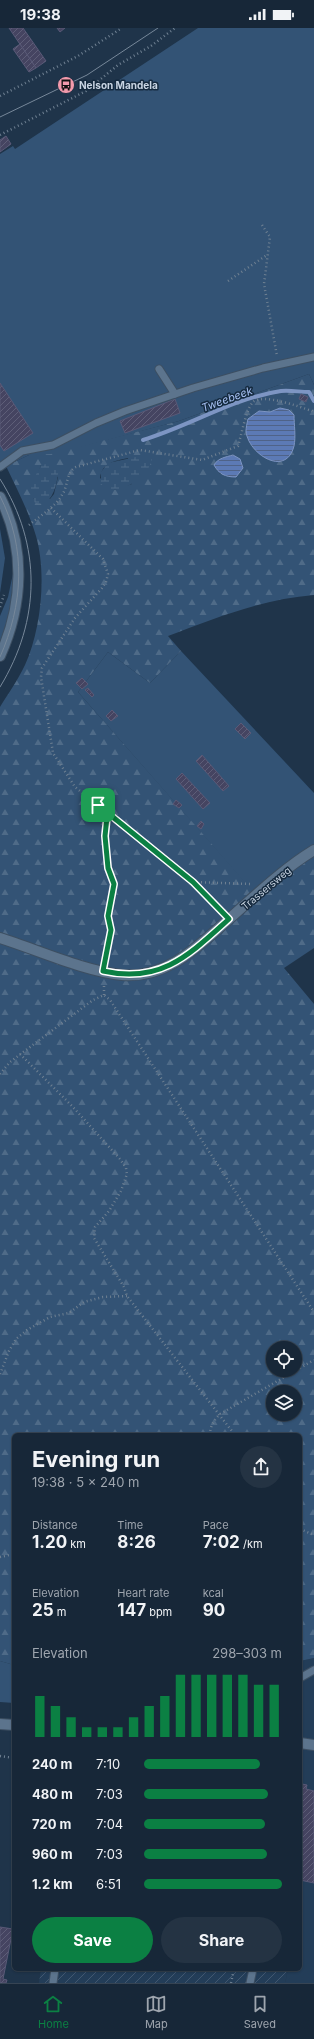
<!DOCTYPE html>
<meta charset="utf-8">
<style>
body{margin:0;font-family:Inter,sans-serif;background:#243343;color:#f1f3f6;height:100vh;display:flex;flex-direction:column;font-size:15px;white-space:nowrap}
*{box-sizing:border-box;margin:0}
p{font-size:13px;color:#9ea5ae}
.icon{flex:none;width:22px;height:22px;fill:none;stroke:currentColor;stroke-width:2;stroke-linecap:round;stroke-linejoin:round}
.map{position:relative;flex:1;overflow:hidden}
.drawer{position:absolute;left:12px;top:1405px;width:290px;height:538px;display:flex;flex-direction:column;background:#172738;border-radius:6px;box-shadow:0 1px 3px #0004,0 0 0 1px #364453}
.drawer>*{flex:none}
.buttons{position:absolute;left:266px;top:1313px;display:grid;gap:8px}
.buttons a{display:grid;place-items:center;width:36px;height:36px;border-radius:50%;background:#172738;box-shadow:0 1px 3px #0004,0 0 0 1px #364453;font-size:20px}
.pin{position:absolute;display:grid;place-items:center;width:34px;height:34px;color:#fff;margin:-17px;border-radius:8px;box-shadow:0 2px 6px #0006}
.round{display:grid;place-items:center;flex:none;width:42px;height:42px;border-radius:21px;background:#243343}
.summary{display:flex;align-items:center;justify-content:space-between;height:68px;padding:0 20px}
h1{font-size:22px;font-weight:700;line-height:30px}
.figures{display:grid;grid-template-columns:repeat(3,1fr);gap:6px;height:68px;padding:4px 20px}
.figures div{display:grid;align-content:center}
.figures b{font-size:17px;font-weight:700}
.figures small{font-size:11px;font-weight:400}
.figures p{font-size:11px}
.chart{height:112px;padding:8px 20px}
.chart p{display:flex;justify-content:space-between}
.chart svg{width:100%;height:72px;margin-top:4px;stroke:#0b8043;stroke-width:6}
.action{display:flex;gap:8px;margin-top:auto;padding:8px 20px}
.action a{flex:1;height:46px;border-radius:24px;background:#0b8043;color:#fff;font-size:16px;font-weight:700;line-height:46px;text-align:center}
.action a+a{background:#243343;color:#f1f3f6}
ul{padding:0 20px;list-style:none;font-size:13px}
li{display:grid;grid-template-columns:64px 48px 1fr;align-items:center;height:30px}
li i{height:10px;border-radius:5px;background:#0b8043}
.status{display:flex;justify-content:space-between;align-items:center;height:28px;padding:0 20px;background:#172738;direction:ltr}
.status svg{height:11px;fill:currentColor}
.menu{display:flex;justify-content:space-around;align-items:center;height:56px;border-top:1px solid #364453;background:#172738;font-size:11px;color:#9ea5ae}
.menu a{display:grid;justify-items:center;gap:2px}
.menu .on{color:#0b8043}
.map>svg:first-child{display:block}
</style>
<div class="status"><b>19:38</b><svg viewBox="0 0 49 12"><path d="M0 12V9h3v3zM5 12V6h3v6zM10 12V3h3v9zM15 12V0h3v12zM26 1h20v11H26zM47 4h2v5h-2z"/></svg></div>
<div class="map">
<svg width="314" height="1955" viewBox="0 0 314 1955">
<defs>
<pattern id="industrial-furrows" width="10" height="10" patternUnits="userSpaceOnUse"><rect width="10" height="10" fill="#233d58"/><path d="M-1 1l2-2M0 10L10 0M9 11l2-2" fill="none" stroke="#425870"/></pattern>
<pattern id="forest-firs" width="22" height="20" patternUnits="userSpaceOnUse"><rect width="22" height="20" fill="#335375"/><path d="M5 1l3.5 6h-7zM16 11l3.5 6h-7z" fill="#4f6b88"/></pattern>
<pattern id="wetland-marsh" width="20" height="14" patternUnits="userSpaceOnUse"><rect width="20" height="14" fill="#335375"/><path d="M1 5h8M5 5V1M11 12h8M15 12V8" fill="none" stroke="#4f6b88"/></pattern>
<pattern id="water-rules" width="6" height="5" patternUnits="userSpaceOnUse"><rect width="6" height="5" fill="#5c7ab5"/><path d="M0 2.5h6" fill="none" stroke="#4f6388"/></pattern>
<pattern id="building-hatch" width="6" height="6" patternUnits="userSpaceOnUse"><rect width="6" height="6" fill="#454461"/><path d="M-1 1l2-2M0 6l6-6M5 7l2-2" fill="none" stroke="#5e5e78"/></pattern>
</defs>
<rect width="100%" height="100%" fill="#1f344a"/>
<path fill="#233d58" d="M314,1630V1955H285L288,1941H300V1633Z"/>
<path fill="url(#industrial-furrows)" d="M41,1941H288L285,1955H39Z"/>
<g fill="#335375">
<path d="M198,0H314V357L309,346L179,393L51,427H29L6,438L0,436V126L13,118L15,121Z"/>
<path d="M0,501L5,530L0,565Z"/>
<path d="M15,536L13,577L0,619V588L8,569Z"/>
<path d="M181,623L314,765V818L253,864L78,664L108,624L150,655Z"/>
<path d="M0,1633L14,1637V1675L0,1674Z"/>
</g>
<path fill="url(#forest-firs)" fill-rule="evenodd" d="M309,346L314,357V567C263,571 215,590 168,608L181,623L150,655L108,624L78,664L253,863L314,828V920L284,940L314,976V1630L300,1633V1407H14V1637L0,1633V679C8,666 18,652 25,637C41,602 47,546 36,508C29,484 17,461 6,438L29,427L51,426L179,393ZM280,380L289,382L248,391L259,383L270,384ZM233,427L240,431L243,440L220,446L218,441ZM128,430L132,456L114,462L100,450C102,434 115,433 128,430ZM41,437L58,449L54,466L50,471H33L37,447ZM273,1320H295V1342H273ZM273,1364H295V1386H273Z"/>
<g fill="url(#wetland-marsh)">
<path d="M150,426L152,430C151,445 127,463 112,462C107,461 105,459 101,456V444L108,435Z"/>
<path d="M47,436L59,439C57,453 56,466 45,476L35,475L29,460L41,437Z"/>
</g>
<g fill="url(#water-rules)" stroke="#7d95c3">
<path d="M280,380L289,382L294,387C294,396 296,409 294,418C286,450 248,426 246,403C246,400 247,395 248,391L259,383L270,384Z"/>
<path d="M233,427L240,431L243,440L236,449C225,449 219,446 214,437C218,430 226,429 233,427Z"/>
</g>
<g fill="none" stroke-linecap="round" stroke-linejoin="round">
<path stroke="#7d95c3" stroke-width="4" d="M143,412C190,398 233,370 281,363C290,362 300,364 309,364L314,373"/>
</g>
<g fill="url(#building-hatch)" stroke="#595977">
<path d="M9,0H23L46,33L36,40Z"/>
<path d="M57,0H65L60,4Z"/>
<path d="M20,16L36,40L29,44L13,21Z"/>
<path d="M6,108L11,116L0,124V112Z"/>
<path d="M0,355L33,405L4,423L0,417Z"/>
<path d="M301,366L308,369L306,374L299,371Z"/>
<path d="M175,371L180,385L125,405L120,393Z"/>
<path d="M82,650L88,656L82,661L76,655Z"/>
<path d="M88,660L94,667L92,669L85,662Z"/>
<path d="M112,682L118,688L111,693L106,688Z"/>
<path d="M241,695L251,705L245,711L235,701Z"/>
<path d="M202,727L229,758L223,763L196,733Z"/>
<path d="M182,745L210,775L203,781L176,751Z"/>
<path d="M176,772L182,777L179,780L173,776Z"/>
<path d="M201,793L204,796L201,801L197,798Z"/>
<path d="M302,1756L307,1757L306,1761L314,1763V1855L300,1852V1761Z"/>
<path d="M0,1899L13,1901L3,1951L7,1952L6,1955H0Z"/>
</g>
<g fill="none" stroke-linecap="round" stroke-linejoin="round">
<g stroke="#3d4f62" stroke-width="9">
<g id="service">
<path d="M159,341L175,366"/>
<path d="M0,439L22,423L53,417L96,395L125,383L193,360L263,340L314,329"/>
<path d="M300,1650L314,1642"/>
<path d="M53,1955L55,1941"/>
<path d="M250,1955L253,1941"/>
</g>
</g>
<g stroke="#3d4f62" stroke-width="12">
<g id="minor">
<path d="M0,469C26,520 23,577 0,628"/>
<path d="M0,910C38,922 84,943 122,947C167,951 198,918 229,891C256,867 283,841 314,822"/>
<path d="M0,1696L14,1697"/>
<path d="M300,1715L314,1717"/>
</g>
</g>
<g stroke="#6f8092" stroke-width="2.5" stroke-dasharray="1 3" stroke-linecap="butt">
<path d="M0,68L78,28L122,0"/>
<path d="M0,107L86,63L118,37L151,18L175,0"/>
<path d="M262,197L270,209L264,256L277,328"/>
<path d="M228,253L267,227"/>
<path d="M51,480L103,531L108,546L106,554L102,560L75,590L42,640L41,649L53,725L75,759L193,854L222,884"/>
<path d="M29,497C40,488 55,479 62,467C68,459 66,444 76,439L140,422L202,432L238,418C241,409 246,381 253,374C263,365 300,379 312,383L314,385"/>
<path d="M0,579L4,567"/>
<path d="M101,781L107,789L105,808L108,840L114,856L108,888L111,902L104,933"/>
<path d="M193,854L250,856"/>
<path d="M104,967V955"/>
<path d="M20,1026L72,1078L120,1131L126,1140L127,1146L121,1163L109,1183L95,1199L94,1210L124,1259L127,1268L235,1407"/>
<path d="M0,1046L10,1034L93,972L104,967L110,972L314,1284"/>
<path d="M0,1346L9,1323L16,1311L27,1302L50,1289L69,1285L84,1274L103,1269L127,1268"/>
<path d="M210,1407C210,1398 214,1392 220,1386L314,1332"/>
<path d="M300,1501L314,1507"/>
<path d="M0,1529L14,1526"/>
<path d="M0,1728L14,1730"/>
<path d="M231,1955L234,1941"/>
</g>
<use href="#service" stroke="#5c748d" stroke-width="7"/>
<use href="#minor" stroke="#5c748d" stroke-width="10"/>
<g stroke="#77889a" stroke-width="1">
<path d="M0,89L87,47L158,0"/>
<path d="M0,451C42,517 41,592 0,659"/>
<path d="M0,468C27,521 23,577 0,629"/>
</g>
</g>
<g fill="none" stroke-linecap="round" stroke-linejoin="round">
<g stroke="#fff" stroke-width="8">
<path id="route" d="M98,777L193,854L229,891C189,927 161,956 103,943L111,902L108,888L114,856L108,840L105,808L107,789Z"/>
</g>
<use href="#route" stroke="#0b8043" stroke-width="5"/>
</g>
<defs>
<g id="bus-disc" transform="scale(0.9)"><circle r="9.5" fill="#f39aac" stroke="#152a3f"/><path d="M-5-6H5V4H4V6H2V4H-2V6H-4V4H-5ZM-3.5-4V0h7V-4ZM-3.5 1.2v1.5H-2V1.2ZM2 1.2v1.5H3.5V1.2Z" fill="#111"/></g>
</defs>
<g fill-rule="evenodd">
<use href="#bus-disc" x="66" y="57"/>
</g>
<g text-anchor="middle" stroke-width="3" stroke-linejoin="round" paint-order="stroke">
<g font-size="10" font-weight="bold" fill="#c9d5e3" stroke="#152a3f" text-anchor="start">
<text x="79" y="61">Nelson Mandela</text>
</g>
<g font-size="10" fill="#c9d5e3" stroke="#152a3f">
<text transform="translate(266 860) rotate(-40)" y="4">Trassersweg</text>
</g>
<g font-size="11" font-style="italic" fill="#a7c1f3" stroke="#152a3f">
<text transform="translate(227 371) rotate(-20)" y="4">Tweebeek</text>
</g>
</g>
</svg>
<div class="buttons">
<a><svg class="icon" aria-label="locate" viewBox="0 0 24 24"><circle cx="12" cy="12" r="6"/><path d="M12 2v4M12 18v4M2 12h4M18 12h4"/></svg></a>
<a><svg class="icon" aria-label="layers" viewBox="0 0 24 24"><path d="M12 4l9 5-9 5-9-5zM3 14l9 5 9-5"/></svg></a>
</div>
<div class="pin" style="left:98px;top:777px;background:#1e9e55"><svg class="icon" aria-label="arrive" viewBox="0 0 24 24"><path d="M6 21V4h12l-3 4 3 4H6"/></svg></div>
<section class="drawer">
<div class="summary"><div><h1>Evening run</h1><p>19:38 · 5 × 240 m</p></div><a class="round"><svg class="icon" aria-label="share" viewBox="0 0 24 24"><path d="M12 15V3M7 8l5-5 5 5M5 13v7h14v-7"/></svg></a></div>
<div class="figures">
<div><p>Distance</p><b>1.20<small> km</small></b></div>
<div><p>Time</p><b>8:26</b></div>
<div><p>Pace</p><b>7:02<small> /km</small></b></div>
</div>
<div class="figures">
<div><p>Elevation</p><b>25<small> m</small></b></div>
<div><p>Heart rate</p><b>147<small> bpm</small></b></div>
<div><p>kcal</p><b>90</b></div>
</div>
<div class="chart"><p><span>Elevation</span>298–303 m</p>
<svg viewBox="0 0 160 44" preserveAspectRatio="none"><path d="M5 44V19M15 44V25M25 44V32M35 44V38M45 44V38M55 44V38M65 44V32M75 44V25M85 44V19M95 44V6M105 44V6M115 44V6M125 44V6M135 44V6M145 44V12M155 44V12"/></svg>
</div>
<ul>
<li><b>240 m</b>7:10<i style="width:84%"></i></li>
<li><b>480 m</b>7:03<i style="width:90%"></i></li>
<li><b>720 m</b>7:04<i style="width:88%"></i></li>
<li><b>960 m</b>7:03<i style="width:89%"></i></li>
<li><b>1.2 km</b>6:51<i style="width:100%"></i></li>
</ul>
<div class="action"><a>Save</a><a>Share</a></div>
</section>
</div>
<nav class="menu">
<a class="on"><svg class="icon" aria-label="home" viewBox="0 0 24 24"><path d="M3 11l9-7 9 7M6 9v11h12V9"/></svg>Home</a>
<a><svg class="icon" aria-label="map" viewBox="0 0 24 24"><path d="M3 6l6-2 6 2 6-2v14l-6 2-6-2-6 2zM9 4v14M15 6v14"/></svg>Map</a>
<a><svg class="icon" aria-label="saved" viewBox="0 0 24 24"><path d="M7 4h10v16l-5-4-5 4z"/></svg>Saved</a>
</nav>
